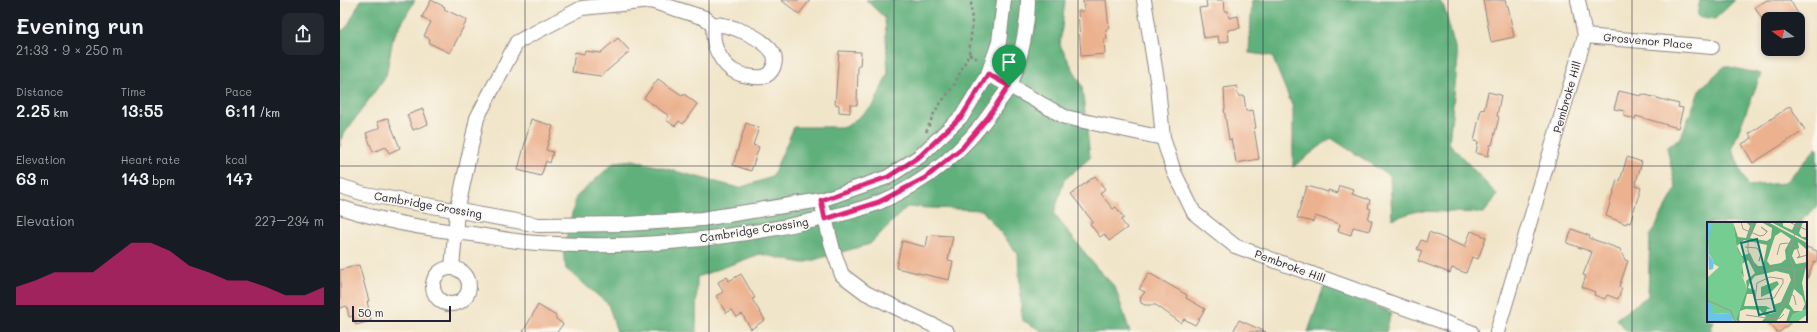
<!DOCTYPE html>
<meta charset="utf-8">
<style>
body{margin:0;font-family:Mali,sans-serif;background:#242831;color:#f1f3f6;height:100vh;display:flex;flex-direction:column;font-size:15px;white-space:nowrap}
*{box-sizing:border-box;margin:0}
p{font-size:13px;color:#9ea1a6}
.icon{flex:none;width:22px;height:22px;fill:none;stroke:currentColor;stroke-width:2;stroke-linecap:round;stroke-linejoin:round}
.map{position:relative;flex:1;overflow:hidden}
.side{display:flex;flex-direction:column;background:#171b24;width:340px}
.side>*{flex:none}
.needle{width:26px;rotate:284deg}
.tools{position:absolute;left:1421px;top:12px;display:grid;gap:8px}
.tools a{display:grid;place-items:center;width:44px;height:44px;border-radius:8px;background:#171b24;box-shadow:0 2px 6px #0003;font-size:20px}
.scale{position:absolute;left:12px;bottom:10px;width:99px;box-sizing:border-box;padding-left:4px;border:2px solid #22223b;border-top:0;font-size:11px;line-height:14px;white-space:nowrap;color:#22223b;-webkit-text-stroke:3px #fbf7ec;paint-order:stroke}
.pin{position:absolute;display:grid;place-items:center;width:34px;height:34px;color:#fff;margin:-41px -17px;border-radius:50% 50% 50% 0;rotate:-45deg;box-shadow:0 0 4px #0007}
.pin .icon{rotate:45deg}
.round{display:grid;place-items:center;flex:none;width:42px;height:42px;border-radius:8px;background:#242831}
.headline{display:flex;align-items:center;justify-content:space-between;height:68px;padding:0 16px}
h1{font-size:22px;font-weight:600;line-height:30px}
.stats{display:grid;grid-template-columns:repeat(3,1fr);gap:6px;height:68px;padding:4px 16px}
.stats div{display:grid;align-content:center}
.stats b{font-size:17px;font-weight:600}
.stats small{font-size:11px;font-weight:400}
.stats p{font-size:11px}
.chart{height:112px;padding:8px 16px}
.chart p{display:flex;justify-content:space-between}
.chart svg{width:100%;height:72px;margin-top:4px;fill:#db2777;opacity:.7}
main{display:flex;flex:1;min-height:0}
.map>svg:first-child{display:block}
</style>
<main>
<section class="side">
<div class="headline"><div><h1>Evening run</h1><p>21:33 · 9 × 250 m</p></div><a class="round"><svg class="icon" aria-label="share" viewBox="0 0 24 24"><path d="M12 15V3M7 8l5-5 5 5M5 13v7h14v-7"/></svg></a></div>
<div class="stats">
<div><p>Distance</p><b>2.25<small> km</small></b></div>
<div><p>Time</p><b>13:55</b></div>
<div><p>Pace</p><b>6:11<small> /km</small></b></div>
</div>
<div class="stats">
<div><p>Elevation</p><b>63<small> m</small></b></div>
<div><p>Heart rate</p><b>143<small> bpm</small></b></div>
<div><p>kcal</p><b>147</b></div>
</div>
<div class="chart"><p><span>Elevation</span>227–234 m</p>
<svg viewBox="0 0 160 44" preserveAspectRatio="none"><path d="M0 44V33L10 29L20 24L30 24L40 24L50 15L60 6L70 6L80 11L90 20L100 24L110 29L120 29L130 33L140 38L150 38L160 33V44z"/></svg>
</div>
</section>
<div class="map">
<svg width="1477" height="332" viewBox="0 0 1477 332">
<rect width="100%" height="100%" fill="#fbf7ec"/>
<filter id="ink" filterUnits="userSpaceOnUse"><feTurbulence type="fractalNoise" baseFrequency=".025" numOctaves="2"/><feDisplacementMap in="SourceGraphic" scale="8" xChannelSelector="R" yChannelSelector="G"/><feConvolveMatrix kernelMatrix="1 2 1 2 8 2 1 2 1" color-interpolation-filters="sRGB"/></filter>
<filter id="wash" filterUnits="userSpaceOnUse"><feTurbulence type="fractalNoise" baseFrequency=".012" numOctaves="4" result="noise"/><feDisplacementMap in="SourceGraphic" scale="16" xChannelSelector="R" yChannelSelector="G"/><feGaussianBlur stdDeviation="0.9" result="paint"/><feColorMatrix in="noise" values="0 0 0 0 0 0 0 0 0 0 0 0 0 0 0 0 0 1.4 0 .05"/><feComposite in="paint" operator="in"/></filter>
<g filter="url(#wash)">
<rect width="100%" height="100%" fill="#f1e5c9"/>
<g fill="#60b07c" stroke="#41695c">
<path d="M21,0H75L53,38L46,76L2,137L0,147V32L7,27Z"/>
<path d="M526,0H725L720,45L742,86L750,158L724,180L714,214L756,267L775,287L790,332H704L682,320L678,254L642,210L567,207L530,244L463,263L420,254L357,277L356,331L358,332H277L268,304L226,269L223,251L236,197L275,162L293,160L399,188L432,177L454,127H506L534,105L548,73L545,18Z"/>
<path d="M912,0H1099L1104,7L1118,58L1109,143L1157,195L1144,213L1077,211L1052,219L1050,176L991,138L953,167V108L932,56L909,53Z"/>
<path d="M1360,0H1395L1375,19L1357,16Z"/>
<path d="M1385,66L1421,74L1392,148L1407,186L1445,183L1477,147V207L1464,218L1461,223H1368V321H1374L1370,332H1287L1276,319L1308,296L1310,236L1336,189L1327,147L1341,137L1360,89Z"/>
<path d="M984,286L1051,312L1046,332H968Z"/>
</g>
<g id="blocks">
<g fill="#ecb290">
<path d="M91,0L105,7L104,9L127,20L110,53L89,43L90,39L84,36L91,22L82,17Z"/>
<path d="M441,0H470L459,14Z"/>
<path d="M743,0H766L769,29H766L767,39H764L765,54L741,56L738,11H744Z"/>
<path d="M866,0H884L885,11H888L889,18L898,16L900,28L888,30L889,41L879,43L878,36L864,38L859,8L867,7Z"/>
<path d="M1143,0H1165L1166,5L1168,6L1174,37L1151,42Z"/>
<path d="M1427,0H1450L1461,19H1426L1423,21L1415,7Z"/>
<path d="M278,38L290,51L261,76L232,72L235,52L244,54L245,51L260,53Z"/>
<path d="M499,51L521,52L520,66H518L517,105H510V113L499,112V105L495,104Z"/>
<path d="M318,79L343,96L344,94L357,104L343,124L339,121L335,126L326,120L329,116L304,98Z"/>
<path d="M897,86L898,96H904L906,111L913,110L916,128H914L919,159L896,163L894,149H893L891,139L889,140L887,128L884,109H885L884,88Z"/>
<path d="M1279,91L1301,96L1302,94L1339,104L1338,107L1343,108L1338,128L1296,116L1295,119L1284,116L1285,111L1274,109Z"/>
<path d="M1148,92L1161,95L1157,116L1159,117L1152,145H1150L1148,156L1136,153L1138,142L1134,141L1141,109L1144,110Z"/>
<path d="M1450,106L1465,130L1413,163L1402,144L1412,138L1409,134Z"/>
<path d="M83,109L88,124L73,130L67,115Z"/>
<path d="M48,118L60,148L49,153L46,147L33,152L26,133L40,128L37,122Z"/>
<path d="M191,119L213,126L206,150L213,152L210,163L206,161L201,176L178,170Z"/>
<path d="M406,123L419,128L413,145L419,147L411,171L393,165Z"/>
<path d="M1287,157L1302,162L1295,185L1301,187L1290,223L1287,222L1286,224L1266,216L1277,180L1280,181Z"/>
<path d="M755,176L765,189L760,193L773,209L776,207L784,218L781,220L787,228L769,241L764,234L760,237L750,224L753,222L731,194Z"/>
<path d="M966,186L988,192V190L998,193L1000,186L1014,190L1012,194L1030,200L1028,208L1031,209L1028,219L1032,221L1029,231L1013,227L1011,235L998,231L1000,224L975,216L973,222L957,218Z"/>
<path d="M1232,229L1250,236L1249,238L1280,249L1285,260L1288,261L1279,287L1282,288L1278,299L1267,295L1265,299L1254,295L1255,292L1242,287L1246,276L1243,275L1252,252L1227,243Z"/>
<path d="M1131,231L1146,237L1138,259L1132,257L1126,273L1112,268L1110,273L1078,261L1082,251L1077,249L1081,240L1086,242L1089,232L1125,247Z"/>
<path d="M593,235L613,236L608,260L613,261L609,280L556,268L562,241L586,247L588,236Z"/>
<path d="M1466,247L1477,251V262L1474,261L1467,279Z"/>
<path d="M19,265L29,301H27L31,321L16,325L13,316L9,317L7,306L0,308V270Z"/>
<path d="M809,273L847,295L846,298L865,309L855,325L844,319L841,323L816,305H805L801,303L800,298L805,292L799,289Z"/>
<path d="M401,274L415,298L412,299L425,320L411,329L402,314L397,317L392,310L386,313L376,296L383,292L378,282L387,277L389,281Z"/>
<path d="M198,305L216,316V319L223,324L217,332H183Z"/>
<path d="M899,320L926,332H893Z"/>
<path d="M1427,321H1452L1440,332H1437Z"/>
</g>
</g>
</g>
<g filter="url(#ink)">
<use href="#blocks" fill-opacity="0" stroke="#8a8482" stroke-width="1"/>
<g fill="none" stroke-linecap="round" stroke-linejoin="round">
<g stroke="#8a8482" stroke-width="16">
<g id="minor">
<path d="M804,0L818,86L823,138L834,172L854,213L895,246L1131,332"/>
<path d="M1245,36L1372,47"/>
<path d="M648,74L725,117L823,138"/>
<path d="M0,186L25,194L198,225L287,224L362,219L481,200L548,177L580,156L622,116L648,74L659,42L664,0"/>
<path d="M0,207C43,222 87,229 132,234C153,237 175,242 197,243C276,249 358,242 437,228C471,221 507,215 540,202C588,182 625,150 655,107C659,101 665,94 669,87C680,66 688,24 688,0"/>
<path d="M483,210L493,250L502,275L526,293L607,332"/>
<circle cx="111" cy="286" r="18"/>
<path d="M112,268L117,212L137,118L177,42L242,8L311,1L365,18C367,20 371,22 372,25C374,28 373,35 374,40C375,50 383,64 392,70C399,75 413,78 422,77C432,75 438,62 433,53C423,37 390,24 372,24"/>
<path d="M1157,332L1245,36L1238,0"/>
</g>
</g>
<g stroke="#8a8482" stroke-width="2.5" stroke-dasharray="3 3" stroke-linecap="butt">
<path d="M629,54L639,60"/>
<path d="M586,132L595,111L614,85L629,54L632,27L631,0"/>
</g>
<use href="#minor" stroke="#fff" stroke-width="14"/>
</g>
</g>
<g fill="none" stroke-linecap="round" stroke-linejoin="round" filter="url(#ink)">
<g stroke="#fff" stroke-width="8">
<path id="route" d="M648,74L669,86L649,116L622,148L585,178L539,202L485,219L481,200L548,177L580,156L622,116Z"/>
</g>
<use href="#route" stroke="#db2777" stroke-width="5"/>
</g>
<path fill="none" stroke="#22223b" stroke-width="1" stroke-opacity="0.55" d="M185,0V332M369,0V332M554,0V332M738,0V332M923,0V332M1108,0V332M1292,0V332M0,166H1477"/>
<g text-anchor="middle" stroke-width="3" stroke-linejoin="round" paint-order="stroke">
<g font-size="11" fill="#22223b" stroke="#fbf7ec">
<text transform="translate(1308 41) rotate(5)" y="4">Grosvenor Place</text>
<text transform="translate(1227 97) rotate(-74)" y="4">Pembroke Hill</text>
<text transform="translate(88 205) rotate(10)" y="4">Cambridge Crossing</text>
<text transform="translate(414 230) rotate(-9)" y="4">Cambridge Crossing</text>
<text transform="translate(950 266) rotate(20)" y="4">Pembroke Hill</text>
</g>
</g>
<g transform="translate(1367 222)">
<rect width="100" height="100" fill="#f1e5c9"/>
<path d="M4,0H26L30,27L36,38L34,51L40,66L29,98L33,100H29L20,91L6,92L0,81V56L12,45L7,42L6,47L7,42V40L2,32L1,19ZM100,87V93L90,100H82L86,92Z" fill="#75cd92"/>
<path d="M26,0L31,15L39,16L43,4L40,1L50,0L43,16L60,19L64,16L65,6L54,0H61L100,21L99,27L91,20L92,26L87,28L85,34L89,42L100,40L95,61L100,87L86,92L82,100H79L83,88L78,86L69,100H36L55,99L59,95L53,88L39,87L33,89L32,98L34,100L29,98L40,66L39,59L48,51L41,38L35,42L37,56L34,51L36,38L30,27ZM74,10L84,17L78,28L79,37L74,41L63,43L60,39L65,23L68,14ZM37,18L60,23L56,44H51L47,40L43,31L35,34L30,24ZM69,49L82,52L84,58L74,80L66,83L69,90L63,92L59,90L60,87H64L59,84H37L40,72H48V68L41,66L43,60L48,54ZM87,67L95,74L98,82L95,89H87L82,82ZM64,0H76V4L85,8L89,0H96L92,11L95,15H100V19ZM70,59L72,62L63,71L54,75V65Z" fill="#60b07c" fill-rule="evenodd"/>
<path d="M0,0H4L5,4L1,19L2,33L7,40L6,47L2,48ZM1,80L4,82L6,92L23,91L27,100H0Z" fill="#6cc4e9"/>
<path fill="none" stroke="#9e9790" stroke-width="1" d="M34,0L36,7L53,14L57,13L60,10V9L54,5L60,10M46,0L41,17V29L48,46L56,49L70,45L87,48L82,32L91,0M84,1L100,8M38,25L50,26L54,32L52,39L53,35M70,33L73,22L80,21L90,26L93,35M93,33L90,36L100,33M63,55L76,57V61L67,76L48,78L50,61ZM83,71L87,74L89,83M0,78L24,89L28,100M70,92L88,64L87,48L100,46M39,93L67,97L73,96L77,92"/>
<path fill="#0f766e" fill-opacity="0.15" stroke="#0f766e" stroke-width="2" d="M50,17L68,89L52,93L34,21Z"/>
<rect width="100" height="100" fill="none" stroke="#22223b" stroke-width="2"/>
</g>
</svg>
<div class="tools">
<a><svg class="needle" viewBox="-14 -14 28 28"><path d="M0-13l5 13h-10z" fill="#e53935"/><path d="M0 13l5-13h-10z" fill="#9ea1a6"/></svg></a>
</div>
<div class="scale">50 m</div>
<div class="pin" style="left:669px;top:86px;background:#1e9e55"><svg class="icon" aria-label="arrive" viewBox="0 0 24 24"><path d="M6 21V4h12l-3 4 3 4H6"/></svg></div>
</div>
</main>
